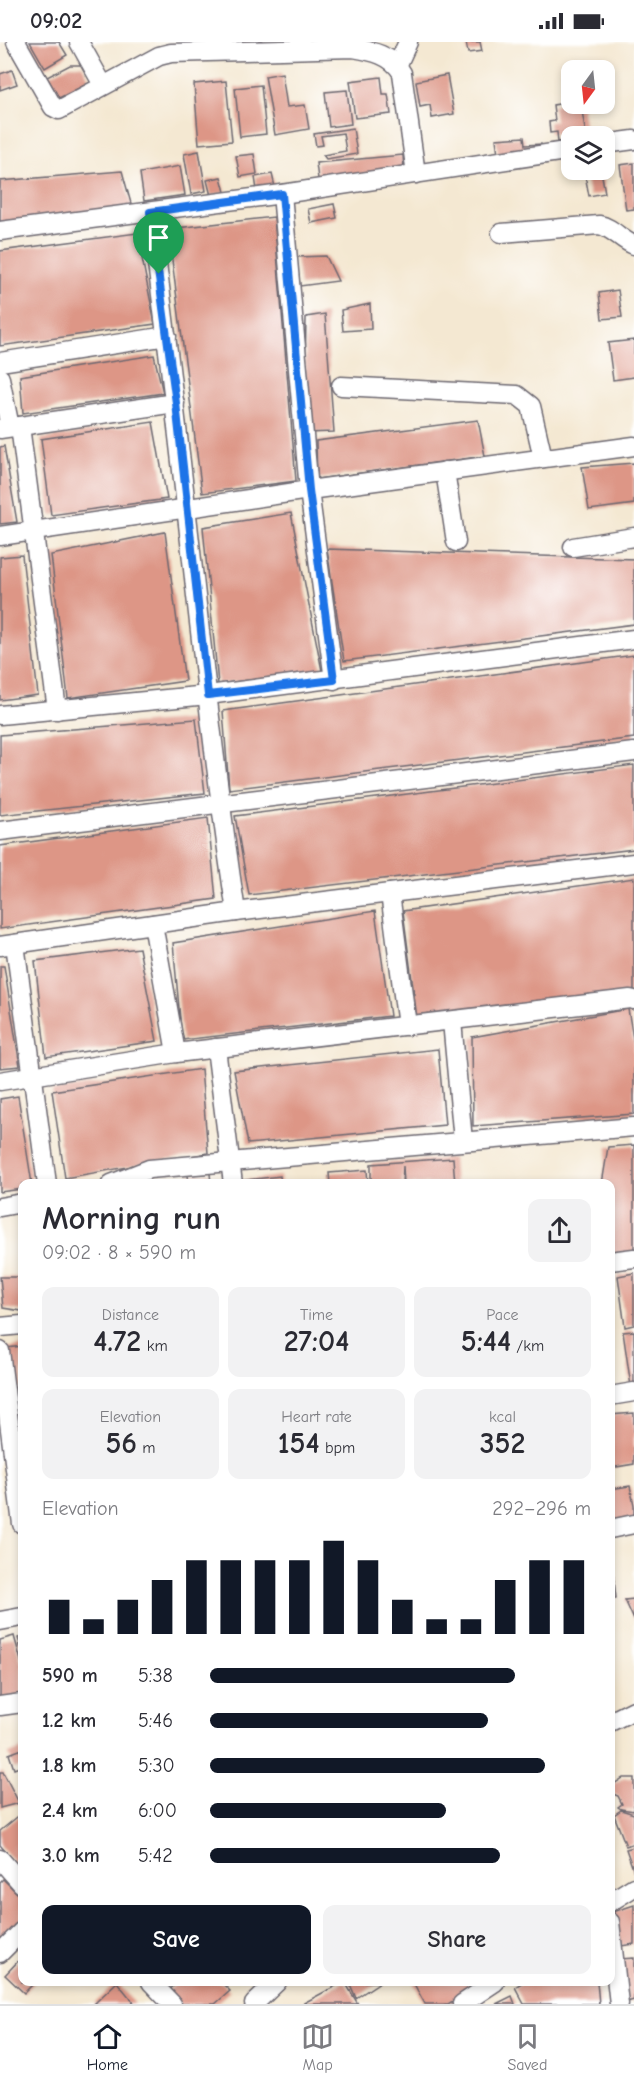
<!DOCTYPE html>
<meta charset="utf-8">
<style>
body{margin:0;font-family:"Comic Neue",sans-serif;background:#f2f2f3;color:#2b2b33;height:100vh;display:flex;flex-direction:column;font-size:22px;white-space:nowrap}
*{box-sizing:border-box;margin:0}
p{font-size:20px;color:#7c7c81}
.icon{flex:none;width:33px;height:33px;fill:none;stroke:currentColor;stroke-width:2;stroke-linecap:round;stroke-linejoin:round}
.map{position:relative;flex:1;overflow:hidden}
.drawer{position:absolute;left:18px;top:1137px;width:597px;height:807px;display:flex;flex-direction:column;background:#fff;border-radius:12px;box-shadow:0 3px 9px #0003}
.drawer>*{flex:none}
.needle{width:39px;rotate:195deg}
.fabs{position:absolute;left:561px;top:18px;display:grid;gap:12px}
.fabs a{display:grid;place-items:center;width:54px;height:54px;border-radius:12px;background:#fff;box-shadow:0 3px 9px #0003;font-size:30px}
.pin{position:absolute;display:grid;place-items:center;width:51px;height:51px;color:#fff;margin:-62px -26px;border-radius:50% 50% 50% 0;rotate:-45deg;box-shadow:0 0 6px #0007}
.pin .icon{rotate:45deg}
.round{display:grid;place-items:center;flex:none;width:63px;height:63px;border-radius:12px;background:#f2f2f3}
.headline{display:flex;align-items:center;justify-content:space-between;height:102px;padding:0 24px}
h1{font-size:33px;font-weight:800;line-height:45px}
.stats{display:grid;grid-template-columns:repeat(3,1fr);gap:9px;height:102px;padding:6px 24px}
.stats div{display:grid;align-content:center;border-radius:12px;background:#f2f2f3;text-align:center}
.stats b{font-size:30px;font-weight:800}
.stats small{font-size:16px;font-weight:400}
.stats p{font-size:16px}
.chart{height:168px;padding:12px 24px}
.chart p{display:flex;justify-content:space-between}
.chart svg{width:100%;height:108px;margin-top:6px;stroke:#111827;stroke-width:6}
.action{display:flex;gap:12px;margin-top:auto;padding:12px 24px}
.action a{flex:1;height:69px;border-radius:12px;background:#111827;color:#fff;font-size:24px;font-weight:800;line-height:69px;text-align:center}
.action a+a{background:#f2f2f3;color:#2b2b33}
ul{padding:0 24px;list-style:none;font-size:20px}
li{display:grid;grid-template-columns:96px 72px 1fr;align-items:center;height:45px}
li i{height:15px;border-radius:8px;background:#111827}
.status{display:flex;justify-content:space-between;align-items:center;height:42px;padding:0 30px;background:#fff;direction:ltr}
.status svg{height:16px;fill:currentColor}
.tab-bar{display:flex;justify-content:space-around;align-items:center;height:84px;border-top:2px solid #e1e1e2;background:#fff;font-size:16px;color:#7c7c81}
.tab-bar a{display:grid;justify-items:center;gap:3px}
.tab-bar .active{color:#111827}
.map>svg:first-child{display:block}
</style>
<div class="status"><b>09:02</b><svg viewBox="0 0 49 12"><path d="M0 12V9h3v3zM5 12V6h3v6zM10 12V3h3v9zM15 12V0h3v12zM26 1h20v11H26zM47 4h2v5h-2z"/></svg></div>
<div class="map">
<svg width="634" height="1962" viewBox="0 0 634 1962">
<rect width="100%" height="100%" fill="#fff"/>
<filter id="ink" filterUnits="userSpaceOnUse"><feTurbulence type="fractalNoise" baseFrequency=".0167" numOctaves="2"/><feDisplacementMap in="SourceGraphic" scale="12" xChannelSelector="R" yChannelSelector="G"/><feConvolveMatrix kernelMatrix="1 2 1 2 8 2 1 2 1" color-interpolation-filters="sRGB"/></filter>
<filter id="wash" filterUnits="userSpaceOnUse"><feTurbulence type="fractalNoise" baseFrequency=".008" numOctaves="4" result="noise"/><feDisplacementMap in="SourceGraphic" scale="24" xChannelSelector="R" yChannelSelector="G"/><feGaussianBlur stdDeviation="1.35" result="paint"/><feColorMatrix in="noise" values="0 0 0 0 0 0 0 0 0 0 0 0 0 0 0 0 0 1.4 0 .05"/><feComposite in="paint" operator="in"/></filter>
<g filter="url(#wash)">
<rect width="100%" height="100%" fill="#f4e8d2"/>
<g id="blocks">
<g fill="#dd9686">
<path d="M30,0H59L67,13L45,26Z"/>
<path d="M466,0H480L482,9L468,11Z"/>
<path d="M70,23H82L91,40L59,56L47,35Z"/>
<path d="M12,28L17,42L0,48V32Z"/>
<path d="M282,31L287,65L305,63L309,87L275,93L265,34Z"/>
<path d="M447,33L454,72L432,76L430,63L420,65L416,39Z"/>
<path d="M381,35L383,52H388L391,72L355,76L350,39Z"/>
<path d="M226,39L232,99L199,102L194,42Z"/>
<path d="M261,43L266,92L240,95L235,46Z"/>
<path d="M347,48L351,82L329,85L325,50Z"/>
<path d="M572,60L581,62L586,94H572V98L558,100L557,90L550,91L549,80L555,79L553,63Z"/>
<path d="M353,86L357,112L326,117L323,113L346,109L343,91L321,94L323,103L316,104L314,92Z"/>
<path d="M524,95L525,103L541,102V108L498,112L496,97Z"/>
<path d="M199,109L206,149L191,152L184,112Z"/>
<path d="M254,112L257,132L240,135L236,114Z"/>
<path d="M403,113L404,128L318,137L316,121Z"/>
<path d="M634,121V167L626,168L620,123Z"/>
<path d="M180,124L185,153L144,159L140,131Z"/>
<path d="M584,128H601L605,151L589,154Z"/>
<path d="M122,129L132,165L0,183V139Z"/>
<path d="M272,132L275,145L257,148L255,135Z"/>
<path d="M221,135L225,150L211,154L207,138Z"/>
<path d="M334,162L337,176L311,181L308,167Z"/>
<path d="M274,175L296,439L202,451L168,187Z"/>
<path d="M137,191L155,282L0,304V209Z"/>
<path d="M326,214L338,239L300,244L296,215Z"/>
<path d="M618,248L622,275L602,277L599,251Z"/>
<path d="M370,262L371,287L343,289L341,268Z"/>
<path d="M325,272L334,390L304,391L306,275Z"/>
<path d="M634,298V335L613,338L608,301Z"/>
<path d="M154,313L163,351L23,371L20,334Z"/>
<path d="M478,378L485,414L317,437L316,399Z"/>
<path d="M153,380L167,457L51,473L41,397Z"/>
<path d="M4,404L17,480L0,482V405Z"/>
<path d="M634,421V462L589,468L582,425Z"/>
<path d="M291,471L322,629L218,642L203,485Z"/>
<path d="M165,490L185,639L68,656L51,513Z"/>
<path d="M327,507L634,517V582L344,619Z"/>
<path d="M22,513L38,653L0,658V515Z"/>
<path d="M634,613V696L229,747L223,669Z"/>
<path d="M196,677L205,751L0,773V693Z"/>
<path d="M634,723V807L249,853L235,774Z"/>
<path d="M208,776L216,857L0,887V804Z"/>
<path d="M634,836V951L417,976L403,869Z"/>
<path d="M375,869L390,974L182,998L173,901Z"/>
<path d="M139,906L157,999L46,1015L35,919Z"/>
<path d="M0,924H4L20,1024L0,1026Z"/>
<path d="M628,967L634,1002V1072L473,1084L472,995Z"/>
<path d="M438,1007L445,1083L248,1102L234,1029Z"/>
<path d="M201,1027L208,1111L65,1136L52,1049Z"/>
<path d="M18,1054L32,1142H22V1147L0,1150V1057Z"/>
<path d="M634,1103V1211L610,1213V1142H602L608,1105Z"/>
<path d="M453,1116L455,1142H404L403,1124L402,1142H371V1122Z"/>
<path d="M367,1128L368,1142H330L329,1131Z"/>
<path d="M210,1131L211,1142H189L188,1133Z"/>
<path d="M280,1134L281,1142H240L239,1139Z"/>
<path d="M634,1231V1283L625,1285L618,1234Z"/>
<path d="M0,1235H21L22,1269L3,1266Z"/>
<path d="M634,1289V1344H631L623,1290Z"/>
<path d="M22,1304V1345L11,1346L7,1306Z"/>
<path d="M634,1371V1422L610,1426V1373Z"/>
<path d="M22,1386V1437L16,1387Z"/>
<path d="M630,1444L634,1463V1477L610,1481V1447Z"/>
<path d="M612,1522L616,1556L610,1557V1523Z"/>
<path d="M634,1557V1578L625,1558Z"/>
<path d="M14,1594L22,1622V1654L0,1656V1598Z"/>
<path d="M22,1595V1611L18,1596Z"/>
<path d="M22,1707V1724L14,1727L9,1712Z"/>
<path d="M0,1730H3L19,1761L0,1766Z"/>
<path d="M623,1736H634V1769L621,1767L618,1765L622,1762L618,1754L613,1752L614,1742Z"/>
<path d="M621,1768L634,1772V1801L626,1804L614,1773Z"/>
<path d="M22,1771V1829L0,1803V1789Z"/>
<path d="M634,1805V1830L626,1807Z"/>
<path d="M3,1837L22,1856V1879L0,1900V1840Z"/>
<path d="M634,1863V1902L621,1904L613,1870Z"/>
<path d="M22,1915V1940H35L24,1951L5,1933Z"/>
<path d="M634,1916V1958L627,1960L620,1917Z"/>
<path d="M117,1940L135,1962H94Z"/>
<path d="M178,1940H221L230,1949L215,1962H178L167,1950Z"/>
<path d="M343,1940H345L358,1962H302Z"/>
<path d="M349,1940H380L356,1956Z"/>
<path d="M413,1940H467L471,1948L448,1962H425Z"/>
<path d="M523,1940H597L599,1962H524L515,1945Z"/>
<path d="M512,1954L515,1962H496Z"/>
</g>
</g>
</g>
<g filter="url(#ink)">
<use href="#blocks" fill-opacity="0" stroke="#6c6770" stroke-width="1.5"/>
<g fill="none" stroke-linecap="round" stroke-linejoin="round">
<g stroke="#6c6770" stroke-width="21">
<g id="minor">
<path d="M16,0L53,65L59,68L159,14L171,11L353,6C372,9 392,13 402,31L416,132"/>
<path d="M79,0L103,43"/>
<path d="M398,22L408,0"/>
<path d="M604,102L634,98"/>
<path d="M282,152L309,448L334,638"/>
<path d="M150,170C183,403 201,638 236,870"/>
<path d="M0,189L282,152L572,108"/>
<path d="M501,191L599,183C612,185 621,198 634,203"/>
<path d="M0,320L167,294"/>
<path d="M0,336L10,385"/>
<path d="M341,344L517,353L531,364L543,416"/>
<path d="M20,384L57,668"/>
<path d="M0,387L175,361"/>
<path d="M445,429L456,500"/>
<path d="M0,494L309,448L634,404"/>
<path d="M573,505L634,495"/>
<path d="M0,673L208,653L634,597"/>
<path d="M0,789L634,710"/>
<path d="M390,851L407,984"/>
<path d="M153,882L176,1011"/>
<path d="M15,902L47,1142"/>
<path d="M0,904L236,870L634,821"/>
<path d="M452,979L463,1099"/>
<path d="M216,1006L233,1142"/>
<path d="M0,1039L176,1011L630,957L634,958"/>
<path d="M111,1142L149,1127L634,1085"/>
<path d="M0,1165L22,1161"/>
<path d="M610,1219L634,1216"/>
<path d="M0,1285L22,1283"/>
<path d="M0,1309L22,1482"/>
<path d="M610,1354L634,1350"/>
<path d="M610,1487L634,1482"/>
<path d="M0,1579L22,1575"/>
<path d="M0,1664L22,1661"/>
<path d="M610,1680L634,1668"/>
<path d="M0,1817L22,1842"/>
<path d="M610,1860L634,1845"/>
<path d="M610,1880L619,1962"/>
<path d="M0,1911L22,1889"/>
<path d="M151,1940L172,1962"/>
<path d="M254,1962L277,1940"/>
<path d="M462,1962L495,1940"/>
</g>
</g>
<use href="#minor" stroke="#fff" stroke-width="18"/>
</g>
</g>
<g fill="none" stroke-linecap="round" stroke-linejoin="round" filter="url(#ink)">
<g stroke="#fff" stroke-width="12">
<path id="route" d="M282,152L309,448L334,638L208,653L176,361L150,170Z"/>
</g>
<use href="#route" stroke="#1a73e8" stroke-width="8"/>
</g>
</svg>
<div class="fabs">
<a><svg class="needle" viewBox="-14 -14 28 28"><path d="M0-13l5 13h-10z" fill="#e53935"/><path d="M0 13l5-13h-10z" fill="#7c7c81"/></svg></a>
<a><svg class="icon" aria-label="layers" viewBox="0 0 24 24"><path d="M12 4l9 5-9 5-9-5zM3 14l9 5 9-5"/></svg></a>
</div>
<div class="pin" style="left:159px;top:232px;background:#1e9e55"><svg class="icon" aria-label="arrive" viewBox="0 0 24 24"><path d="M6 21V4h12l-3 4 3 4H6"/></svg></div>
<section class="drawer">
<div class="headline"><div><h1>Morning run</h1><p>09:02 · 8 × 590 m</p></div><a class="round"><svg class="icon" aria-label="share" viewBox="0 0 24 24"><path d="M12 15V3M7 8l5-5 5 5M5 13v7h14v-7"/></svg></a></div>
<div class="stats">
<div><p>Distance</p><b>4.72<small> km</small></b></div>
<div><p>Time</p><b>27:04</b></div>
<div><p>Pace</p><b>5:44<small> /km</small></b></div>
</div>
<div class="stats">
<div><p>Elevation</p><b>56<small> m</small></b></div>
<div><p>Heart rate</p><b>154<small> bpm</small></b></div>
<div><p>kcal</p><b>352</b></div>
</div>
<div class="chart"><p><span>Elevation</span>292–296 m</p>
<svg viewBox="0 0 160 44" preserveAspectRatio="none"><path d="M5 44V30M15 44V38M25 44V30M35 44V22M45 44V14M55 44V14M65 44V14M75 44V14M85 44V6M95 44V14M105 44V30M115 44V38M125 44V38M135 44V22M145 44V14M155 44V14"/></svg>
</div>
<ul>
<li><b>590 m</b>5:38<i style="width:80%"></i></li>
<li><b>1.2 km</b>5:46<i style="width:73%"></i></li>
<li><b>1.8 km</b>5:30<i style="width:88%"></i></li>
<li><b>2.4 km</b>6:00<i style="width:62%"></i></li>
<li><b>3.0 km</b>5:42<i style="width:76%"></i></li>
</ul>
<div class="action"><a>Save</a><a>Share</a></div>
</section>
</div>
<nav class="tab-bar">
<a class="active"><svg class="icon" aria-label="home" viewBox="0 0 24 24"><path d="M3 11l9-7 9 7M6 9v11h12V9"/></svg>Home</a>
<a><svg class="icon" aria-label="map" viewBox="0 0 24 24"><path d="M3 6l6-2 6 2 6-2v14l-6 2-6-2-6 2zM9 4v14M15 6v14"/></svg>Map</a>
<a><svg class="icon" aria-label="saved" viewBox="0 0 24 24"><path d="M7 4h10v16l-5-4-5 4z"/></svg>Saved</a>
</nav>
